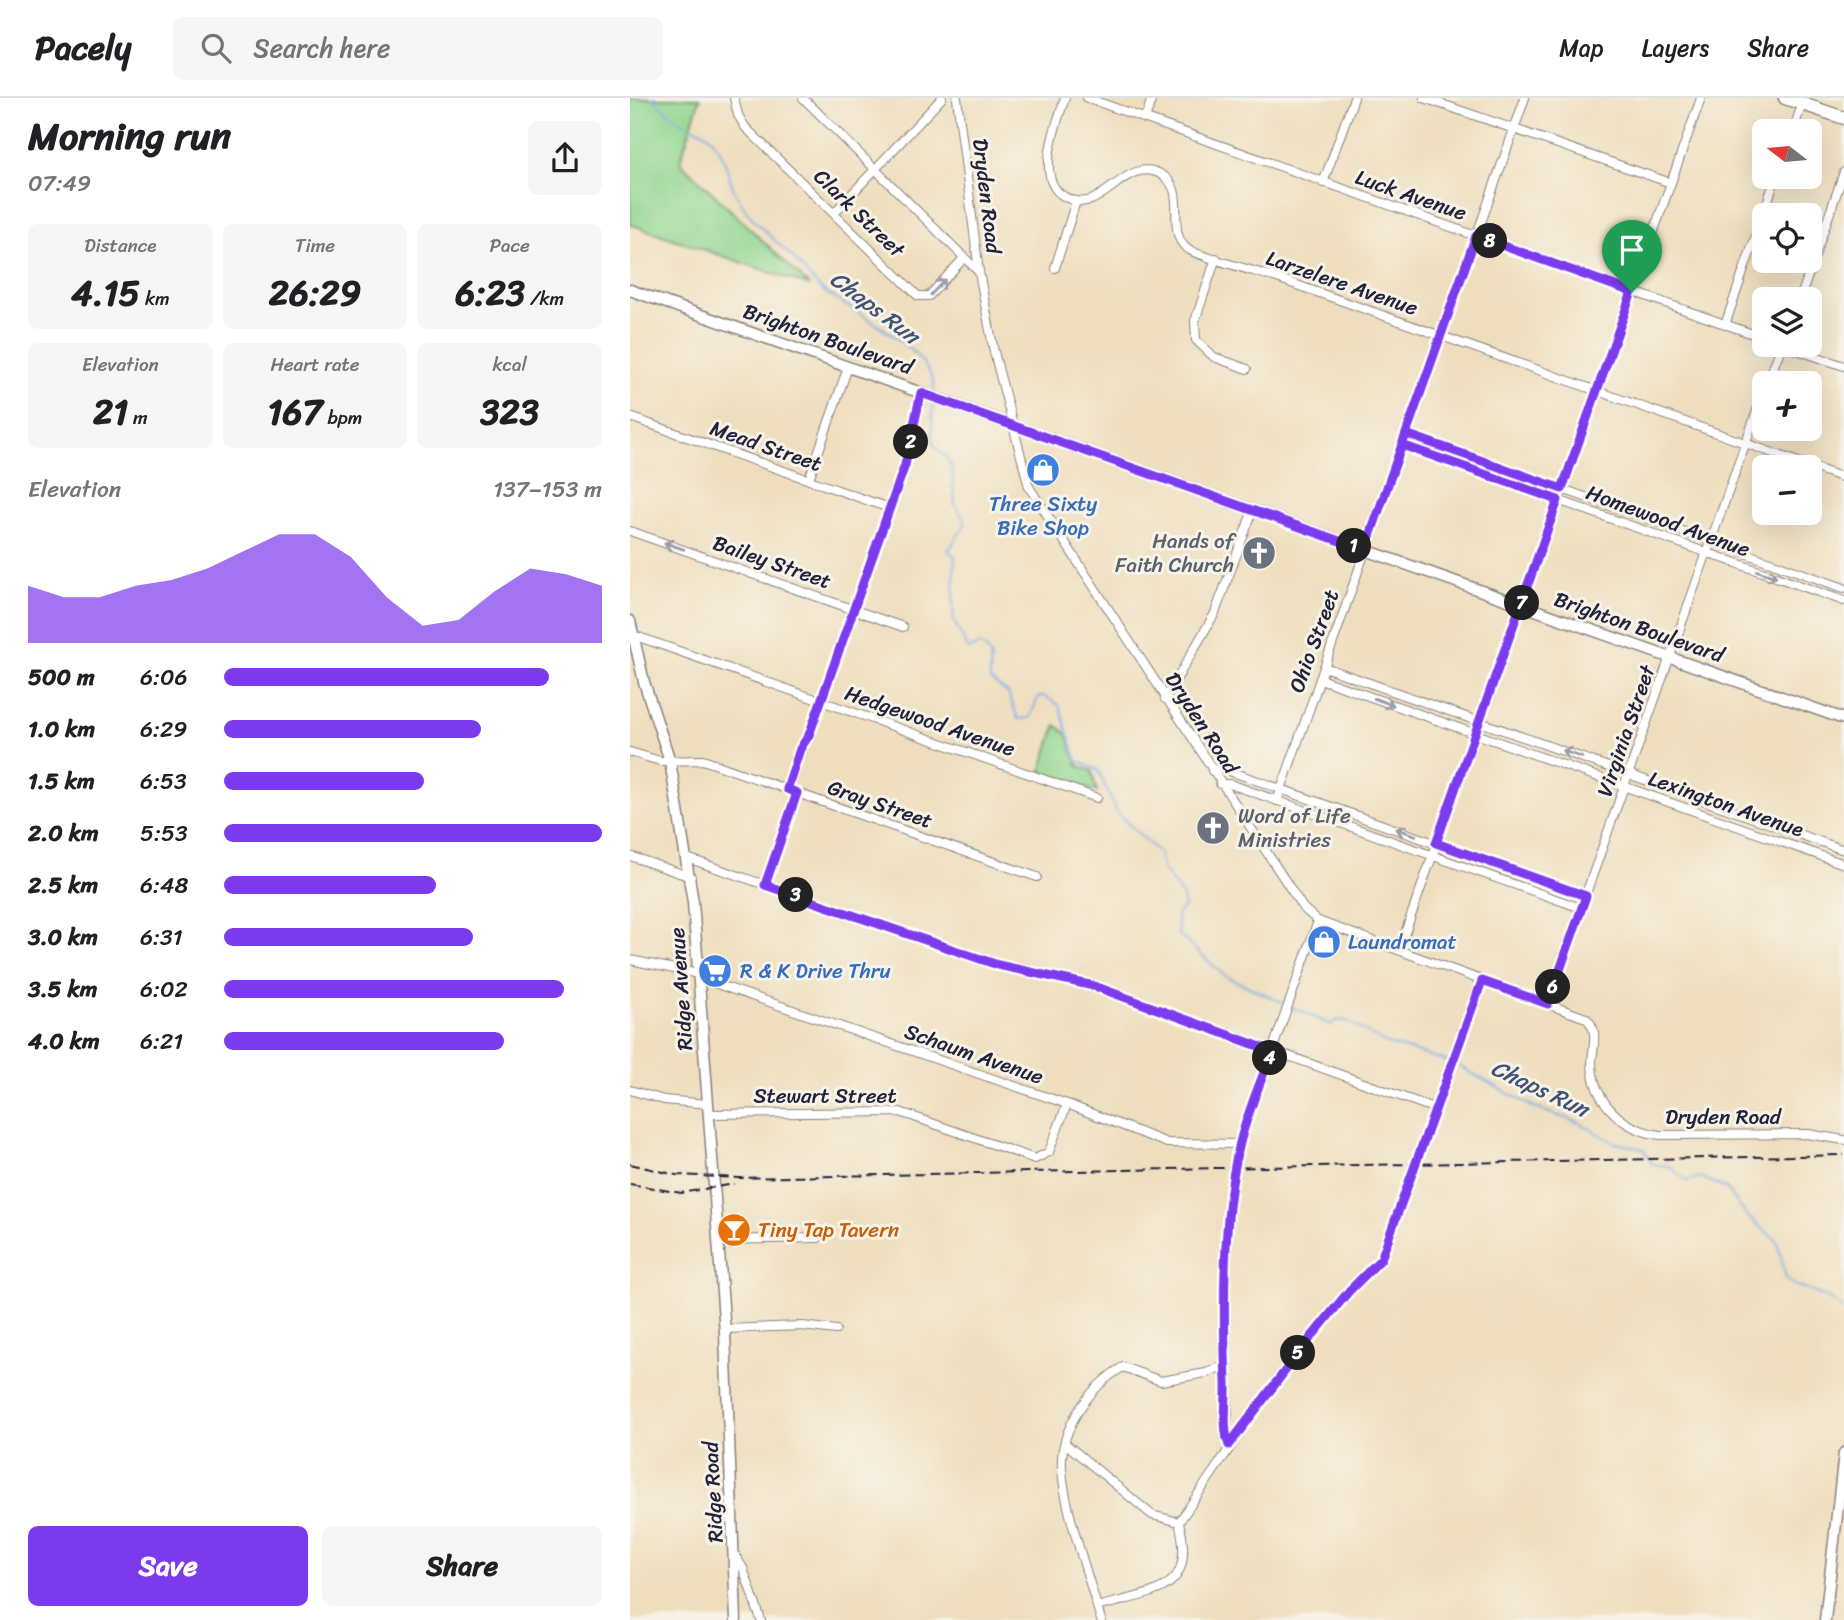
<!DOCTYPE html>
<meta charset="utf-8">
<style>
body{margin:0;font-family:Sriracha,sans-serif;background:#f6f6f6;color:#202124;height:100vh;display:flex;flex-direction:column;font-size:26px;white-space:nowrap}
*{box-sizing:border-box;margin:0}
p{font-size:23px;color:#757577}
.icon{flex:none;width:38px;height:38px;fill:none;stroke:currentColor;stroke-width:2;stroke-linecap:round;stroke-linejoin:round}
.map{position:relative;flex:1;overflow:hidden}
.drawer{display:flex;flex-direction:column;background:#fff;width:630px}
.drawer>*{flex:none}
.needle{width:46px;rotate:286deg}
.tools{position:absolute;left:1122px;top:21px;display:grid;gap:14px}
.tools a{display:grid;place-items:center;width:70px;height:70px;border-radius:10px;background:#fff;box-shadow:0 7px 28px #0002;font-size:35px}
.pin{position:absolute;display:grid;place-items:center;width:60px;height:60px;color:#fff;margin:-72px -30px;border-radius:50% 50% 50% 0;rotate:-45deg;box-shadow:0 0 7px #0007}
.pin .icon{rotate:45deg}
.km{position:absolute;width:35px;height:35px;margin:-18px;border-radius:50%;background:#222;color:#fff;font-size:19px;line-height:35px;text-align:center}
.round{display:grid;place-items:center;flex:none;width:74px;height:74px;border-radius:10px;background:#f6f6f6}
.headline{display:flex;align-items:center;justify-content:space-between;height:119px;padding:0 28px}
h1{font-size:38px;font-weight:700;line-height:52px}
.stats{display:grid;grid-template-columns:repeat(3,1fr);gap:10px;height:119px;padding:7px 28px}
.stats div{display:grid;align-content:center;border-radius:10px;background:#f6f6f6;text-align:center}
.stats b{font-size:35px;font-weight:700}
.stats small{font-size:19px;font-weight:400}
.stats p{font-size:19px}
.chart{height:196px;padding:14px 28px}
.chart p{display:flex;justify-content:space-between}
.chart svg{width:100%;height:126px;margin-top:7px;fill:#7c3aed;opacity:.7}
.primary-button{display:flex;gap:14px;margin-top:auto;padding:14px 28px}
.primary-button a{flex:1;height:80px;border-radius:10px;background:#7c3aed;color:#fff;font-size:28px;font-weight:700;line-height:80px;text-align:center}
.primary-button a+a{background:#f6f6f6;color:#202124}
ul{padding:0 28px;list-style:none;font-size:23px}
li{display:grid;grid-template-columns:112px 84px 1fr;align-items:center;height:52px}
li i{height:18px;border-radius:9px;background:#7c3aed}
header{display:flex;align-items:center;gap:42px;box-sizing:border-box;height:98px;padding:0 35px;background:#fff;border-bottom:2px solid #e0e0e0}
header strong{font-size:33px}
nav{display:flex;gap:38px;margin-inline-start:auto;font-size:24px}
.search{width:490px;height:63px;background:#f6f6f6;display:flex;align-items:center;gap:18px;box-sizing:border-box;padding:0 24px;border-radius:10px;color:#757577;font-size:26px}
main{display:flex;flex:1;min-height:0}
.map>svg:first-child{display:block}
</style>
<header>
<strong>Pacely</strong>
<div class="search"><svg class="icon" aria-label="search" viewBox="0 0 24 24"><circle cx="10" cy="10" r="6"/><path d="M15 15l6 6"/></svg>Search here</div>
<nav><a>Map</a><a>Layers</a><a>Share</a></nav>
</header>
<main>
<section class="drawer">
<div class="headline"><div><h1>Morning run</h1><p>07:49</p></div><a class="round"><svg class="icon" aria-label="share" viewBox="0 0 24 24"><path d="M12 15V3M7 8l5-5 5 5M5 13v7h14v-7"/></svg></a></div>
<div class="stats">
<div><p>Distance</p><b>4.15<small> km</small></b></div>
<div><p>Time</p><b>26:29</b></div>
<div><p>Pace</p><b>6:23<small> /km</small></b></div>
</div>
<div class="stats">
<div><p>Elevation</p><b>21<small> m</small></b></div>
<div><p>Heart rate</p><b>167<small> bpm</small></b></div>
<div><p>kcal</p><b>323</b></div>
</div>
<div class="chart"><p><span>Elevation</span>137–153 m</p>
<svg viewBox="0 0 160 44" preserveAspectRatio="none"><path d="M0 44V24L10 28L20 28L30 24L40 22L50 18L60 12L70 6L80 6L90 14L100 28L110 38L120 36L130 26L140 18L150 20L160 24V44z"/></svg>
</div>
<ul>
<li><b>500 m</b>6:06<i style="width:86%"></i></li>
<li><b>1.0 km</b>6:29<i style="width:68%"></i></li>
<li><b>1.5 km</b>6:53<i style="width:53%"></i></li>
<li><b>2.0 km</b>5:53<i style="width:100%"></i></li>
<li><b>2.5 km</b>6:48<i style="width:56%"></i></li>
<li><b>3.0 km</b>6:31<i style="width:66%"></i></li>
<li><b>3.5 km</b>6:02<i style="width:90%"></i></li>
<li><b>4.0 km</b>6:21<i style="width:74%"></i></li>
</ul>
<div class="primary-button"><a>Save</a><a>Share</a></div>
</section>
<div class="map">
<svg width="1214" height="1522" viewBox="0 0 1214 1522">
<rect width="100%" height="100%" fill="#f7f3e8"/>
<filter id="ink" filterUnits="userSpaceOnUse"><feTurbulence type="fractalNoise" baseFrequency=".0143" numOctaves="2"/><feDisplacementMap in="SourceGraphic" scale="14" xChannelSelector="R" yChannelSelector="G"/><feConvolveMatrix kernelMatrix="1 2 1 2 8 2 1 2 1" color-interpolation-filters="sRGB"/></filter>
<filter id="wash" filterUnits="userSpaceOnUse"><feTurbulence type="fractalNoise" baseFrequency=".00686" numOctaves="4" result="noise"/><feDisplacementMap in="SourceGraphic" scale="28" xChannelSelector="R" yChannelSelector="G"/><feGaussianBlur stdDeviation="1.57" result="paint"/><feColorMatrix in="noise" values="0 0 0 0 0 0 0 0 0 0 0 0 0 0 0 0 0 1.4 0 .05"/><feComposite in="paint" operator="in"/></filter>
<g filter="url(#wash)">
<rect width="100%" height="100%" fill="#efdebe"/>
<g fill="#91d690" stroke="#5a7c66" stroke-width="2">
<path d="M0,0H70L50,64L180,188L0,126Z"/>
<path d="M426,627L437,636L448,668L462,673L467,694L411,674Z"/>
</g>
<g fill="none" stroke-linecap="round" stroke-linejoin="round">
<g stroke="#77aae3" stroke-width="2">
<path d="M22,0C30,7 38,15 47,21C59,29 73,30 83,42C98,60 97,81 108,100C121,124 144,140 162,159C173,169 182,185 195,194C224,214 308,254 304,294"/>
<path d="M303,303L302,340L305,349L317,360L322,372L325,407L336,425L318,453L325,458L323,521L338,551L350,547C366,554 359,568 360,582L378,595L388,621L400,620L408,599L414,598L429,607L447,663L468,672L487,715L529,755L532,770L553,799L554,809L547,817L548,836L595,878L654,905"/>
<path d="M662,909L701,927L707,922L717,923L755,945L820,964"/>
<path d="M825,966L905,1010L950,1025L985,1045L1014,1051L1022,1066L1039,1068L1057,1083L1070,1079L1097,1091L1116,1117L1147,1143L1156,1180L1162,1186L1196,1199L1214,1212"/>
</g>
</g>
</g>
<g filter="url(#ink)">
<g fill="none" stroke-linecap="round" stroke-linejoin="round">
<g stroke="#88807c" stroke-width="10">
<g id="minor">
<path d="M104,0L108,17L115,29L288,198H299L334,160"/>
<path d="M173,0L349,174"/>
<path d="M327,0L349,174L364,254L399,389L673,810L688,823L956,920C970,933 962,950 962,967C964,1005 994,1032 1030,1037L1178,1036L1214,1042"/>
<path d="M435,0C427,25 403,82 435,99C443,103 452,105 461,102C484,93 504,60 532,77C559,93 535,131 556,150C563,157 632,175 647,180L1214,380"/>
<path d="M457,0L1134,240"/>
<path d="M794,0L1041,85"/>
<path d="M515,21L522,0"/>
<path d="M1163,33L1172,6"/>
<path d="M693,85L724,0"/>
<path d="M204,115L312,0"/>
<path d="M586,160L565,223L566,242L584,259L617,271"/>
<path d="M425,170L446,103"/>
<path d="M1170,201L1214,74"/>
<path d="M1095,227L1146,79"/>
<path d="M1152,247L1214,268"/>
<path d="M1137,285L1152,247"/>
<path d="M0,319L259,410"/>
<path d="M776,336L1214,490"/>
<path d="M772,347L1214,503"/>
<path d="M179,381L218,269"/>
<path d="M0,433L273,529"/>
<path d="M3,537L467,700"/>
<path d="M694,569L1214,752"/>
<path d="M690,581L1214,766"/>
<path d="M535,601L585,515L623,412"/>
<path d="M0,654L30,663L73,662L407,779"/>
<path d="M582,673L591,670L955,798"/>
<path d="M590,686H600L951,810"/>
<path d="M157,691L170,651L179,637L275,367L291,295"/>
<path d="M647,703L895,0"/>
<path d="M0,758L61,779"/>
<path d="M57,760L368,867L464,888L806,1011"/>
<path d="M135,787L167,695"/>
<path d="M769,852L1071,0"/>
<path d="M0,862L69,876"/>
<path d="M69,880L437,1006L537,1045L609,1046"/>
<path d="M917,906L1134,293"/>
<path d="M0,992L34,1002L78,1006"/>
<path d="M78,1016L270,1014L405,1061L419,1054L437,1006"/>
<path d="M87,1142L188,1140"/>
<path d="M94,1231L172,1228L206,1232"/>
<path d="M436,1346L522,1417L549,1424"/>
<path d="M599,1347L595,1336L598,1316C594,1226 592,1135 609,1046L688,823"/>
<path d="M549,1424L647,1281L718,1193L751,1161L852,883"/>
<path d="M105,1457L113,1470L131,1522"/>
<path d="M467,1509C522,1493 568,1496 549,1424"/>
<path d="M471,1522C459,1479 435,1414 432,1371C429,1331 460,1288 493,1269L531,1283L576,1275L596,1267"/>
</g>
</g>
<g stroke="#88807c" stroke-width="13">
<g id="tertiary">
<path d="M0,192L1214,621"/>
<path d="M0,523L14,584L40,663L63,804L95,1235L106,1522"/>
<path d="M1195,1522L1214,1355"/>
</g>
</g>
<g stroke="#88807c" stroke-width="15">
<path id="secondary" d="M1155,0L1214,20"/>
</g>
<use href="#minor" stroke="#fff" stroke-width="8"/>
<use href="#tertiary" stroke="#fff" stroke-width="10"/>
<use href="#secondary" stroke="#fff" stroke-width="12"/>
<g stroke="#22223b" stroke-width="2" stroke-dasharray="10 5" stroke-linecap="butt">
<path d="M0,1066L46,1077L108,1080L1214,1057"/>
<path d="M0,1086L51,1095L104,1086"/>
</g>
</g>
<defs><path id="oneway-shaft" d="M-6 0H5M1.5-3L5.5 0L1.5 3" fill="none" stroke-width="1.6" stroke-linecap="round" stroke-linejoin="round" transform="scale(1.75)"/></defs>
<g stroke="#9c9ca7">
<use href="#oneway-shaft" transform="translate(308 189) rotate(-47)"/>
<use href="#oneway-shaft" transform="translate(44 448) rotate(-161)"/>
<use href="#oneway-shaft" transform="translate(1137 476) rotate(19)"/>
<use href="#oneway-shaft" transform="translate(754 604) rotate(20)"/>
<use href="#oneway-shaft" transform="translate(942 656) rotate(-161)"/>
<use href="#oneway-shaft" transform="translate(776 734) rotate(-161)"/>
</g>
</g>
<g fill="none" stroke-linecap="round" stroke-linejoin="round" filter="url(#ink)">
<g stroke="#fff" stroke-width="14">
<path id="route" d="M1002,194L932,391L776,336C762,374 749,413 735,452L291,295L275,367L179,637L170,651L157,691L167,695L135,787L368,867L464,888L642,953C631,984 616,1017 609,1049C592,1119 593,1212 596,1284C597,1304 592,1329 599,1347L670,1253L719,1193L751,1161L852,883L918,906L956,798L806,745L928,402L772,347L846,138L1002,194"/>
</g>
<use href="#route" stroke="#7c3aed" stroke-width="9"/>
</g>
<defs>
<g id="shop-disc" transform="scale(1.75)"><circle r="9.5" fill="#3f7fe0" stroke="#f7f3e8"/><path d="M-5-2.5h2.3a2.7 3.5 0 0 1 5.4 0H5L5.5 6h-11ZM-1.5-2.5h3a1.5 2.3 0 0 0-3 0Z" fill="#fff"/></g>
<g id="church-disc" transform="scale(1.75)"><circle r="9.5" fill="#6b7280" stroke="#f7f3e8"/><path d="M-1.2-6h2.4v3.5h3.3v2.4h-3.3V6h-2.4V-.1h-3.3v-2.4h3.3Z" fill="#fff"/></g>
<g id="supermarket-disc" transform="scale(1.75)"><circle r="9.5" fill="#3f7fe0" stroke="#f7f3e8"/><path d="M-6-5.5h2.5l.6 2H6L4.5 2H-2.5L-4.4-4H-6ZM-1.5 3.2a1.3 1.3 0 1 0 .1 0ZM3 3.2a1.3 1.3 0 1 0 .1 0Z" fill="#fff"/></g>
<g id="bar-disc" transform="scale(1.75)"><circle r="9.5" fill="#e8710a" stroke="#f7f3e8"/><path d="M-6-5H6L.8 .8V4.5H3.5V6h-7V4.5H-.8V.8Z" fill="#fff"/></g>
</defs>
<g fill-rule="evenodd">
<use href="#shop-disc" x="413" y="372"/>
<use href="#church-disc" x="629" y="455"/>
<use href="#church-disc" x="583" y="730"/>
<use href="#shop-disc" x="694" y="844"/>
<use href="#supermarket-disc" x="85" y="873"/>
<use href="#bar-disc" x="104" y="1132"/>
</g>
<g text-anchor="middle" stroke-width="6" stroke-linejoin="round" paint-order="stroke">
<g font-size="21" fill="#22223b" stroke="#f7f3e8">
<text transform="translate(781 97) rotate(19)" y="7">Luck Avenue</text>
<text transform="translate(357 98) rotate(83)" y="7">Dryden Road</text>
<text transform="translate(229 115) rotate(44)" y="7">Clark Street</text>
<text transform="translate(712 185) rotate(19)" y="7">Larzelere Avenue</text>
<text transform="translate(198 241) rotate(19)" y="7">Brighton Boulevard</text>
<text transform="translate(136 348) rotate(19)" y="7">Mead Street</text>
<text transform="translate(1038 423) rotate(20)" y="7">Homewood Avenue</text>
<text transform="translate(142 464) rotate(19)" y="7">Bailey Street</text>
<text transform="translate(1009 529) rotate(19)" y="7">Brighton Boulevard</text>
<text transform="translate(684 543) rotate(-70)" y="7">Ohio Street</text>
<text transform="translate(300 623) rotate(19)" y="7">Hedgewood Avenue</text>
<text transform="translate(572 625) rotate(57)" y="7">Dryden Road</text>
<text transform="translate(996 633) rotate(-71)" y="7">Virginia Street</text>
<text transform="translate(250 706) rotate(19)" y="7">Gray Street</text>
<text transform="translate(1096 706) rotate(19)" y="7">Lexington Avenue</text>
<text transform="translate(51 891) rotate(-94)" y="7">Ridge Avenue</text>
<text transform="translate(344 956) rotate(19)" y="7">Schaum Avenue</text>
<text x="195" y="1005">Stewart Street</text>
<text x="1093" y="1026">Dryden Road</text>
<text transform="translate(83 1394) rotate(-93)" y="7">Ridge Road</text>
</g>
<g font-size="21" fill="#366cbe" stroke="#f7f3e8" text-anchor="start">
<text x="413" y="413" text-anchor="middle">Three Sixty<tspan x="413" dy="24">Bike Shop</tspan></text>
<text x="718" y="851">Laundromat</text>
<text x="110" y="880">R &amp; K Drive Thru</text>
</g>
<g font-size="21" fill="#5b616d" stroke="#f7f3e8" text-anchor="end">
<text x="604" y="450">Hands of<tspan x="604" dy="24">Faith Church</tspan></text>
<text x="608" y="725" text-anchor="start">Word of Life<tspan x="608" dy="24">Ministries</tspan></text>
</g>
<g font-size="21" fill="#c56008" stroke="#f7f3e8" text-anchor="start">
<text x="128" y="1139">Tiny Tap Tavern</text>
</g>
<g font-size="23" font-style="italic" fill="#405276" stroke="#f7f3e8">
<text transform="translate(245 209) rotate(37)" y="8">Chaps Run</text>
<text transform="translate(910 990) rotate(25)" y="8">Chaps Run</text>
</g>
</g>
</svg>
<div class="tools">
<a><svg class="needle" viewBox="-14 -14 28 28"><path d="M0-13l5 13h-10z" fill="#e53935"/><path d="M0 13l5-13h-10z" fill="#757577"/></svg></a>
<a><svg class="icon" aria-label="locate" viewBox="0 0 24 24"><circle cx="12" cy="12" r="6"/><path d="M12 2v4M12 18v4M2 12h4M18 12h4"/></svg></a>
<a><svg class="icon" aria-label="layers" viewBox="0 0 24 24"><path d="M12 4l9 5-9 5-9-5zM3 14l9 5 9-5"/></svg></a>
<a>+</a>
<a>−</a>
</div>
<div class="pin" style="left:1002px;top:194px;background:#1e9e55"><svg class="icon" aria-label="arrive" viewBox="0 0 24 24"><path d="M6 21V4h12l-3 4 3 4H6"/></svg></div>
<b class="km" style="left:724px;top:448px">1</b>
<b class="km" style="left:281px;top:344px">2</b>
<b class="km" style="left:166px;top:797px">3</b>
<b class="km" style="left:640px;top:960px">4</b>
<b class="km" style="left:668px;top:1255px">5</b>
<b class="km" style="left:923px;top:889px">6</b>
<b class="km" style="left:892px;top:505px">7</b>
<b class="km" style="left:860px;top:143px">8</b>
</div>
</main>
